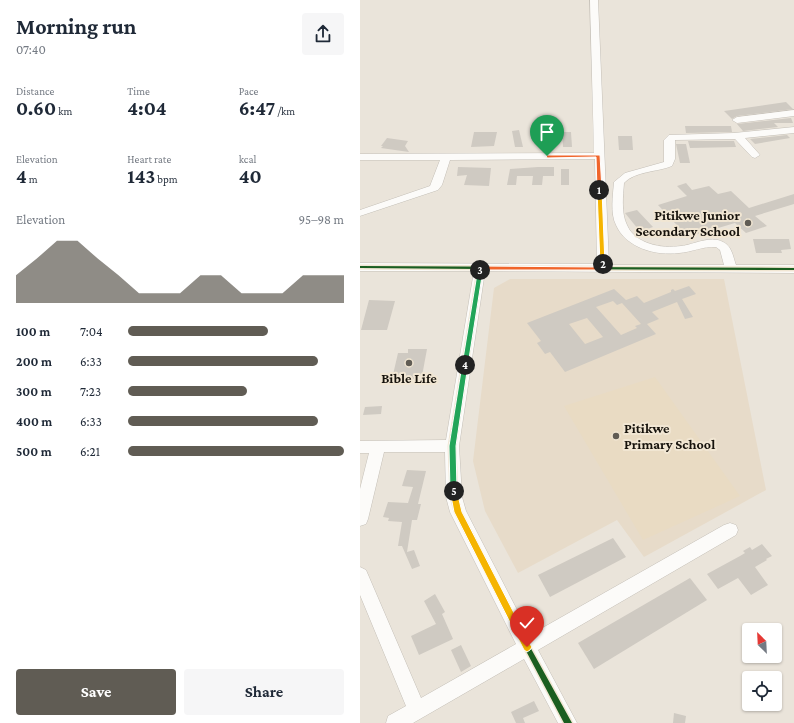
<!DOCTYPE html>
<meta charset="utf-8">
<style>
body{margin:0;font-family:"Crimson Pro",serif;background:#f6f6f7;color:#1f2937;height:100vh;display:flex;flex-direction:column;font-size:15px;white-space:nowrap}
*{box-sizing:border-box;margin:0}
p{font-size:13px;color:#747a83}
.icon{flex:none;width:22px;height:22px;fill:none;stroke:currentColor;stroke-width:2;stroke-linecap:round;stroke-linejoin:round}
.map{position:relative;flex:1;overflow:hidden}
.sheet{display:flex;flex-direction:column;background:#fff;width:360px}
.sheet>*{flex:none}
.needle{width:26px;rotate:336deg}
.tools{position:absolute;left:382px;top:623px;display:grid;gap:8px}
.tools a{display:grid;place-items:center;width:40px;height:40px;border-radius:4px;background:#fff;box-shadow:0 1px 3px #0004;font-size:20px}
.pin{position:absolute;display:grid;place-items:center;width:34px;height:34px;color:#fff;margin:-41px -17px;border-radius:50% 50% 50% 0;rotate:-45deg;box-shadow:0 0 4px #0007}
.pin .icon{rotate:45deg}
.km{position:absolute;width:20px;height:20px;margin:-10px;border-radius:50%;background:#222;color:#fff;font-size:11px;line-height:20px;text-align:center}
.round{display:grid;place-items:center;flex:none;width:42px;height:42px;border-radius:4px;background:#f6f6f7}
.overview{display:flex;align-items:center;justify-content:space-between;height:68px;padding:0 16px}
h1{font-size:22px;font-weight:700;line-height:30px}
.metrics{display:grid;grid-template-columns:repeat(3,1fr);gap:6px;height:68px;padding:4px 16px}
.metrics div{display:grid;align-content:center}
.metrics b{font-size:20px;font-weight:700}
.metrics small{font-size:11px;font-weight:400}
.metrics p{font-size:11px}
.chart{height:112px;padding:8px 16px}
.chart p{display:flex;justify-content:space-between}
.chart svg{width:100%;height:72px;margin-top:4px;fill:#605c54;opacity:.7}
.action{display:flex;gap:8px;margin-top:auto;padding:8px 16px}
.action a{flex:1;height:46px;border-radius:4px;background:#605c54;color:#fff;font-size:16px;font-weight:700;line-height:46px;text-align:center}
.action a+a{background:#f6f6f7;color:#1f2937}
ul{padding:0 16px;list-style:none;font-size:13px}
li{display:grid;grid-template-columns:64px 48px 1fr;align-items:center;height:30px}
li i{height:10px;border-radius:5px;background:#605c54}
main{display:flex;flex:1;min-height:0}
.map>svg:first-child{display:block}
</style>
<main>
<section class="sheet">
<div class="overview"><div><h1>Morning run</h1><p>07:40</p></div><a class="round"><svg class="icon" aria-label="share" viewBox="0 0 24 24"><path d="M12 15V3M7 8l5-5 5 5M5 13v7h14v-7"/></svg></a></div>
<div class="metrics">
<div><p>Distance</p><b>0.60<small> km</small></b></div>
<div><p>Time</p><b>4:04</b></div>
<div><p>Pace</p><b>6:47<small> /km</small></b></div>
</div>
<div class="metrics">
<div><p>Elevation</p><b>4<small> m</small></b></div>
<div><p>Heart rate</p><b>143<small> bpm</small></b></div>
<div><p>kcal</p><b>40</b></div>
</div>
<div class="chart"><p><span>Elevation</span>95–98 m</p>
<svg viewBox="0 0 160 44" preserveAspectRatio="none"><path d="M0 44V27L10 17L20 6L30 6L40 17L50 27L60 38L70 38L80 38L90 27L100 27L110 38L120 38L130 38L140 27L150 27L160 27V44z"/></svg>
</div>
<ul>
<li><b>100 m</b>7:04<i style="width:65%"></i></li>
<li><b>200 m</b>6:33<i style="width:88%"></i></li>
<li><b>300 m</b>7:23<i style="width:55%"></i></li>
<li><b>400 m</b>6:33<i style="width:88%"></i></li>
<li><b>500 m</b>6:21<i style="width:100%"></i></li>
</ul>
<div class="action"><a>Save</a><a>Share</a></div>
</section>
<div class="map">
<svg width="434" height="723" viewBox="0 0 434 723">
<rect width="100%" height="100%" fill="#eae4da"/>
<path fill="#e7dbc9" d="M150,279H364L406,490L284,557L257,520L158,573L125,511L113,461L134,288Z"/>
<path fill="#e9dbc3" d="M295,377L380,496L283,540L204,406Z"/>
<g fill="#cfcac2" fill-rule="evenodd">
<path d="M426,102L433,109L377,116L372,119L364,111Z"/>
<path d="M431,118L433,123H414L418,127L383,131L377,124Z"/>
<path d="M325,126H371L372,132L326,133Z"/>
<path d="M159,130L163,147H155L152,131Z"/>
<path d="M178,131H187L186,146H177Z"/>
<path d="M114,132H137L134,146L111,147Z"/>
<path d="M202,132H211L212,147H203Z"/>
<path d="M427,135L430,138L395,144L390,139Z"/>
<path d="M258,136H272L273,150H259Z"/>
<path d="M27,138L48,141L45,146L49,152L21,148L23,146H21Z"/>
<path d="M328,141H374L376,147L330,148Z"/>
<path d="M316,144H326L330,163H320Z"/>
<path d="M98,167L131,168L129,186L104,185L107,175L97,176Z"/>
<path d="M178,167H194V176H183L182,185H172L173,176H157L156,185H147L150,169Z"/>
<rect x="201" y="169" width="8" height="16"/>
<path d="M326,183L332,190L349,186L358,194L371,191L389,208L434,194V204L395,216L407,226L386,233L375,223L328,237L298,205L327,196L317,186Z"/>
<path d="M277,210L293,227L284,230L282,228L278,229L265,213Z"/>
<path d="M393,239H429L431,249L421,250L422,253H396Z"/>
<path d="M329,286L336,294L322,299L333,317L325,319L317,302L292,312L299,319L287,324L296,334L205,372L190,352L185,354L177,343L181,341L167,323L254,289L266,300L277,296L284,303L311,292V290L313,289L315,291ZM253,301L257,305L262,303L281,324L275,326L277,328L261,335L236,307ZM227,318L243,337L225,344L209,324Z"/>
<path d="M9,300L35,301L27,330H1Z"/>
<path d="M48,349H67L62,376H56V379H32L38,353H48Z"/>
<path d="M22,406L21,414L3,415L5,407Z"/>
<path d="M47,470L66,471L58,504H61L57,520H52L47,552L54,550L60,566L52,569L42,546H38L42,522L28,521L29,518L23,517L28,502L48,503L53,487L42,486Z"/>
<path d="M253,538L266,557L190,597L178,575Z"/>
<path d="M402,544L412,556L406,559L407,560L395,567L408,585L391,595L378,578L358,589L347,574L380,556L385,553L383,551L390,547L392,550Z"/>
<path d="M330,578L347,600L234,669L218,643Z"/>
<path d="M75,594L85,612L82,614L93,639L59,655L51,636L76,624L64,601Z"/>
<path d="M101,645L111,666L101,672L91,650Z"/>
<path d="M174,701L179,711L163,718L165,723H156L151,712Z"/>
<path d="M314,713L326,716L325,723H313Z"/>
</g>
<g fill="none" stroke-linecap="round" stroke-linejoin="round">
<g stroke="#c4bfb7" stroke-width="1">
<g id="minor">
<path d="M230,0H238L249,265H364L360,250L356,247C343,246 332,252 319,253C296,256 266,248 256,225C250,213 253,195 254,182L265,173L304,162V140L309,135L374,133L434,127V133L385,138L400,155L395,158L392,157L375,139L315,140V159L312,166C298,172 275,171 264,183C263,196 261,213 267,225C275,244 302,249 321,246C333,245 350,235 363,242C372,246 373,257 376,265H434V273L125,271L99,446L102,497L106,511L170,635L364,525L370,523L376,525L378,530L376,535L178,650L217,723H198L164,659L53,723H26L28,716L46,706L0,595V567L6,570L61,698L156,644L90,512L86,497L85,452H24L8,519L6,524L0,526V489L9,453H0V441L86,440L114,271H0V263L237,264L235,159L90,160L82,185L78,190L0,216V210L70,186L80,160H0V154L234,153Z"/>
<path d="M434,110V116L377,123L372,120L377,117Z"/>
</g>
</g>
<use href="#minor" fill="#fcfbf9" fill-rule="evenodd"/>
<g stroke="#f1e6d3" stroke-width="3">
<path id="cycleway" d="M0,266L434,268V270L122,269L95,446L97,497L101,512L169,645L212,723H204L165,649L95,512L91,497L89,446L118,269L0,268Z"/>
</g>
<use href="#cycleway" fill="#1b5e20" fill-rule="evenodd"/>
</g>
<path fill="#f0652b" stroke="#fff" d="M186,155H240L242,190L239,191L237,190L236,157L187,158Z"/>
<path fill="#f5b400" stroke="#fff" d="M239,188L242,190L245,264L243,266L240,264L237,190Z"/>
<path fill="#f0652b" stroke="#fff" d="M243,262L245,264L246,268L243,270H123L120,271L117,270L120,266L240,267V264Z"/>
<path fill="#22a559" stroke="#fff" d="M118,268L123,270L108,365L105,368L102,365Z"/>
<path fill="#22a559" stroke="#fff" d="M105,363L108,365L96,446L97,491L94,494L90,491L89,446L102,365Z"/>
<path fill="#f5b400" stroke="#fff" d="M94,488L97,491L102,512L170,644L172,647L170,650L167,652L164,650L94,512L90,491Z"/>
<g fill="#605c54" stroke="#f1e6d3" stroke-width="1.5">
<circle cx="388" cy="223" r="4"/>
<circle cx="49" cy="363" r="4"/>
<circle cx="256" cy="436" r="4"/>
</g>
<g text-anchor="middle" stroke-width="4" stroke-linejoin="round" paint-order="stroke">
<g font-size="14" font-weight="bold" fill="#16120c" stroke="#f1e6d3" text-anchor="end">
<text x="380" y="220">Pitikwe Junior<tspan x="380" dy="16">Secondary School</tspan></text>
<text x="49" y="383" text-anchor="middle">Bible Life</text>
<text x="264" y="433" text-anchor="start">Pitikwe<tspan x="264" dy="16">Primary School</tspan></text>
</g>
</g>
</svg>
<div class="tools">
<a><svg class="needle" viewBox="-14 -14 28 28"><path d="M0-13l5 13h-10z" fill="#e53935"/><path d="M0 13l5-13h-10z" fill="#747a83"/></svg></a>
<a><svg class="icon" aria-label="locate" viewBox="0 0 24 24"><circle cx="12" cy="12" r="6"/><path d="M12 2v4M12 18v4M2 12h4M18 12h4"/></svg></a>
</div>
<div class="pin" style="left:187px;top:156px;background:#1e9e55"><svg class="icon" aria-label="arrive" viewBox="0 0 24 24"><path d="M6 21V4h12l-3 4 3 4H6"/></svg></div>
<div class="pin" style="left:167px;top:647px;background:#d93025"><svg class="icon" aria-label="check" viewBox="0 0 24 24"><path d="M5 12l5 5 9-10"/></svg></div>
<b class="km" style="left:239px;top:190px">1</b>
<b class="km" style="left:243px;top:264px">2</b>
<b class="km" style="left:120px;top:270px">3</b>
<b class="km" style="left:105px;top:365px">4</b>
<b class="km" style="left:94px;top:491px">5</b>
</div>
</main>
